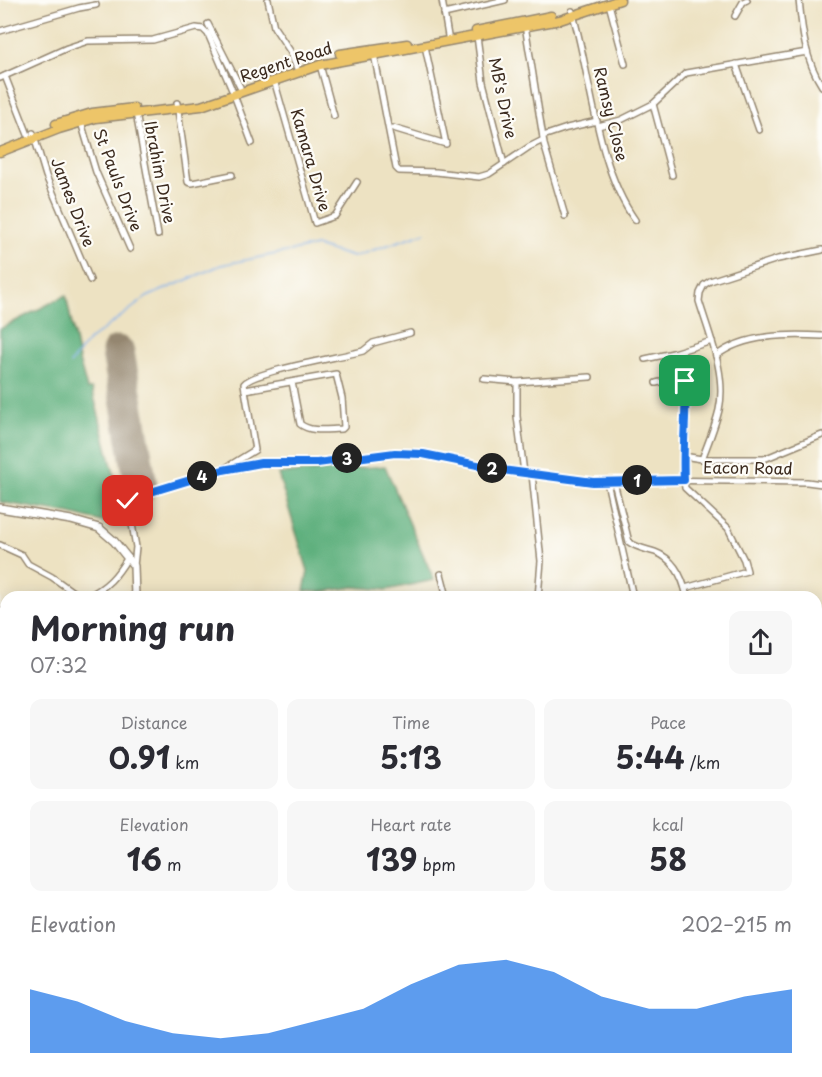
<!DOCTYPE html>
<meta charset="utf-8">
<style>
body{margin:0;font-family:"Playpen Sans",sans-serif;background:#f7f7f7;color:#2b2b33;height:100vh;display:flex;flex-direction:column;font-size:22px;white-space:nowrap}
*{box-sizing:border-box;margin:0}
p{font-size:20px;color:#7c7c81}
.icon{flex:none;width:33px;height:33px;fill:none;stroke:currentColor;stroke-width:2;stroke-linecap:round;stroke-linejoin:round}
.map{position:relative;flex:1;overflow:hidden}
.sheet{position:absolute;left:0px;top:591px;width:822px;height:486px;display:flex;flex-direction:column;background:#fff;border-radius:18px 18px 0 0;box-shadow:0 3px 15px #0003}
.sheet>*{flex:none}
.pin{position:absolute;display:grid;place-items:center;width:51px;height:51px;color:#fff;margin:-26px;border-radius:12px;box-shadow:0 3px 9px #0006}
.km{position:absolute;width:30px;height:30px;margin:-15px;border-radius:50%;background:#222;color:#fff;font-size:16px;line-height:30px;text-align:center}
.round{display:grid;place-items:center;flex:none;width:63px;height:63px;border-radius:12px;background:#f7f7f7}
.head{display:flex;align-items:center;justify-content:space-between;height:102px;padding:0 30px}
h1{font-size:33px;font-weight:700;line-height:45px}
.stats{display:grid;grid-template-columns:repeat(3,1fr);gap:9px;height:102px;padding:6px 30px}
.stats div{display:grid;align-content:center;border-radius:12px;background:#f7f7f7;text-align:center}
.stats b{font-size:30px;font-weight:700}
.stats small{font-size:16px;font-weight:400}
.stats p{font-size:16px}
.chart{height:168px;padding:12px 30px}
.chart p{display:flex;justify-content:space-between}
.chart svg{width:100%;height:108px;margin-top:6px;fill:#1a73e8;opacity:.7}
.map>svg:first-child{display:block}
</style>
<div class="map">
<svg width="822" height="1077" viewBox="0 0 822 1077">
<rect width="100%" height="100%" fill="#fdfcf7"/>
<filter id="ink" filterUnits="userSpaceOnUse"><feTurbulence type="fractalNoise" baseFrequency=".0167" numOctaves="2"/><feDisplacementMap in="SourceGraphic" scale="12" xChannelSelector="R" yChannelSelector="G"/><feConvolveMatrix kernelMatrix="1 2 1 2 8 2 1 2 1" color-interpolation-filters="sRGB"/></filter>
<filter id="wash" filterUnits="userSpaceOnUse"><feTurbulence type="fractalNoise" baseFrequency=".008" numOctaves="4" result="noise"/><feDisplacementMap in="SourceGraphic" scale="24" xChannelSelector="R" yChannelSelector="G"/><feGaussianBlur stdDeviation="1.35" result="paint"/><feColorMatrix in="noise" values="0 0 0 0 0 0 0 0 0 0 0 0 0 0 0 0 0 1.4 0 .05"/><feComposite in="paint" operator="in"/></filter>
<g filter="url(#wash)">
<rect width="100%" height="100%" fill="#ede2c2"/>
<g fill="#5fb07e" stroke="#4d6d4e" stroke-width="1.5">
<path d="M66,295L79,360L87,389H92L125,516L106,523L71,514L0,502V329Z"/>
<path d="M385,466L434,580L387,590L354,587L322,592L304,591L308,571L278,474Z"/>
</g>
<g fill="none" stroke-linecap="round" stroke-linejoin="round">
<path stroke="#81b1ec" stroke-width="1.5" d="M70,364L88,341L147,297L221,265L316,246L353,257L426,232"/>
<path stroke="#948670" stroke-width="33" d="M118,352L141,486"/>
</g>
</g>
<g filter="url(#ink)">
<g fill="none" stroke-linecap="round" stroke-linejoin="round">
<g stroke="#948670" stroke-width="8">
<g id="minor">
<path d="M268,0L274,27L290,51L298,71"/>
<path d="M442,0L449,42"/>
<path d="M799,0C802,30 805,60 822,86"/>
<path d="M609,4L625,64"/>
<path d="M572,11C591,75 596,166 635,220"/>
<path d="M444,14L505,0"/>
<path d="M735,16L743,2L747,0"/>
<path d="M208,24L240,87"/>
<path d="M525,25L544,144L565,216"/>
<path d="M0,31L79,8L96,5"/>
<path d="M477,36L483,82L504,164"/>
<path d="M374,54L396,168L399,171L436,172L479,177L489,174L529,147L543,140"/>
<path d="M736,64L759,130"/>
<path d="M320,65L334,116"/>
<path d="M5,76L30,140"/>
<path d="M0,78L67,48L88,41L153,40L196,28L203,29L208,34L232,90"/>
<path d="M274,80L315,223L335,216L357,182"/>
<path d="M234,95L252,143"/>
<path d="M177,103L188,182L192,183L232,175"/>
<path d="M653,104L672,175"/>
<path d="M136,113L158,235"/>
<path d="M81,122L96,172L130,249"/>
<path d="M598,126L621,120L653,104L686,73L807,52"/>
<path d="M393,128L446,144L425,46"/>
<path d="M33,133L46,176L90,280"/>
<path d="M543,136L567,128L597,121"/>
<path d="M716,356C744,334 788,334 822,336"/>
<path d="M645,359L673,353L712,341"/>
<path d="M484,379L517,382L590,377"/>
<path d="M517,382V416L524,473"/>
<path d="M656,383L681,377C692,391 681,465 685,488L728,528L744,560L747,571L685,588"/>
<path d="M245,390L336,374L342,398L344,427L342,429C329,429 311,433 300,424L292,382"/>
<path d="M683,456L702,459H764L822,435"/>
<path d="M702,459C708,443 715,427 719,410C727,375 709,334 699,301L700,293L704,285L710,281L778,259L822,250"/>
<path d="M224,469L255,450L244,384C254,371 341,357 363,351L373,343L410,333"/>
<path d="M532,474L541,561L538,597"/>
<path d="M607,482L633,597"/>
<path d="M614,482L629,542C637,548 646,549 655,552C675,559 683,578 687,597"/>
<path d="M0,545L22,555L28,564L52,577L80,597"/>
<path d="M134,566L136,547L128,501L131,498L223,470L261,463H317L395,453L423,454L502,469L593,482L642,480L807,482L822,484"/>
<path d="M441,574L447,597"/>
<path d="M87,597C108,586 116,577 128,557"/>
<path d="M0,610L6,612"/>
<path d="M0,662L6,655"/>
<path d="M816,666H822"/>
<path d="M0,673H6"/>
<path d="M816,913L822,919"/>
<path d="M0,1048L6,1031"/>
<path d="M195,1076H205L217,1071"/>
<path d="M65,1077L66,1075"/>
</g>
</g>
<g stroke="#948670" stroke-width="10">
<g id="tertiary">
<path d="M0,508L71,520L99,528L114,541L134,566L135,597"/>
<path d="M193,1077L198,1071"/>
</g>
</g>
<g stroke="#948670" stroke-width="11">
<g id="primary">
<path d="M476,31L551,16"/>
<path d="M340,54L407,44"/>
<path d="M56,124L92,113L134,108"/>
<path d="M0,152L59,129L96,118L201,106L320,65L560,20L620,0"/>
</g>
</g>
<use href="#minor" stroke="#fff" stroke-width="5"/>
<use href="#tertiary" stroke="#fff" stroke-width="7"/>
<use href="#primary" stroke="#edc569" stroke-width="8"/>
</g>
</g>
<g fill="none" stroke-linecap="round" stroke-linejoin="round" filter="url(#ink)">
<g stroke="#fff" stroke-width="12">
<path id="route" d="M128,501L131,498L223,470L261,463H317L395,453L423,454L502,470L593,482L684,480C682,447 687,414 685,381"/>
</g>
<use href="#route" stroke="#1a73e8" stroke-width="8"/>
</g>
<g text-anchor="middle" stroke-width="4.5" stroke-linejoin="round" paint-order="stroke">
<g font-size="16" fill="#3b2a1e" stroke="#fdfcf7">
<text transform="translate(286 62) rotate(-18)" y="6">Regent Road</text>
<text transform="translate(503 98) rotate(78)" y="6">MB's Drive</text>
<text transform="translate(611 114) rotate(76)" y="6">Ramsy Close</text>
<text transform="translate(311 160) rotate(74)" y="6">Kamara Drive</text>
<text transform="translate(160 172) rotate(79)" y="6">Ibrahim Drive</text>
<text transform="translate(118 180) rotate(69)" y="6">St Pauls Drive</text>
<text transform="translate(73 202) rotate(69)" y="6">James Drive</text>
<text transform="translate(748 468) rotate(1)" y="6">Eacon Road</text>
</g>
</g>
</svg>
<div class="pin" style="left:685px;top:381px;background:#1e9e55"><svg class="icon" aria-label="arrive" viewBox="0 0 24 24"><path d="M6 21V4h12l-3 4 3 4H6"/></svg></div>
<div class="pin" style="left:128px;top:501px;background:#d93025"><svg class="icon" aria-label="check" viewBox="0 0 24 24"><path d="M5 12l5 5 9-10"/></svg></div>
<b class="km" style="left:637px;top:480px">1</b>
<b class="km" style="left:492px;top:468px">2</b>
<b class="km" style="left:347px;top:458px">3</b>
<b class="km" style="left:202px;top:476px">4</b>
<section class="sheet">
<div class="head"><div><h1>Morning run</h1><p>07:32</p></div><a class="round"><svg class="icon" aria-label="share" viewBox="0 0 24 24"><path d="M12 15V3M7 8l5-5 5 5M5 13v7h14v-7"/></svg></a></div>
<div class="stats">
<div><p>Distance</p><b>0.91<small> km</small></b></div>
<div><p>Time</p><b>5:13</b></div>
<div><p>Pace</p><b>5:44<small> /km</small></b></div>
</div>
<div class="stats">
<div><p>Elevation</p><b>16<small> m</small></b></div>
<div><p>Heart rate</p><b>139<small> bpm</small></b></div>
<div><p>kcal</p><b>58</b></div>
</div>
<div class="chart"><p><span>Elevation</span>202–215 m</p>
<svg viewBox="0 0 160 44" preserveAspectRatio="none"><path d="M0 44V18L10 23L20 31L30 36L40 38L50 36L60 31L70 26L80 16L90 8L100 6L110 11L120 21L130 26L140 26L150 21L160 18V44z"/></svg>
</div>
</section>
</div>
